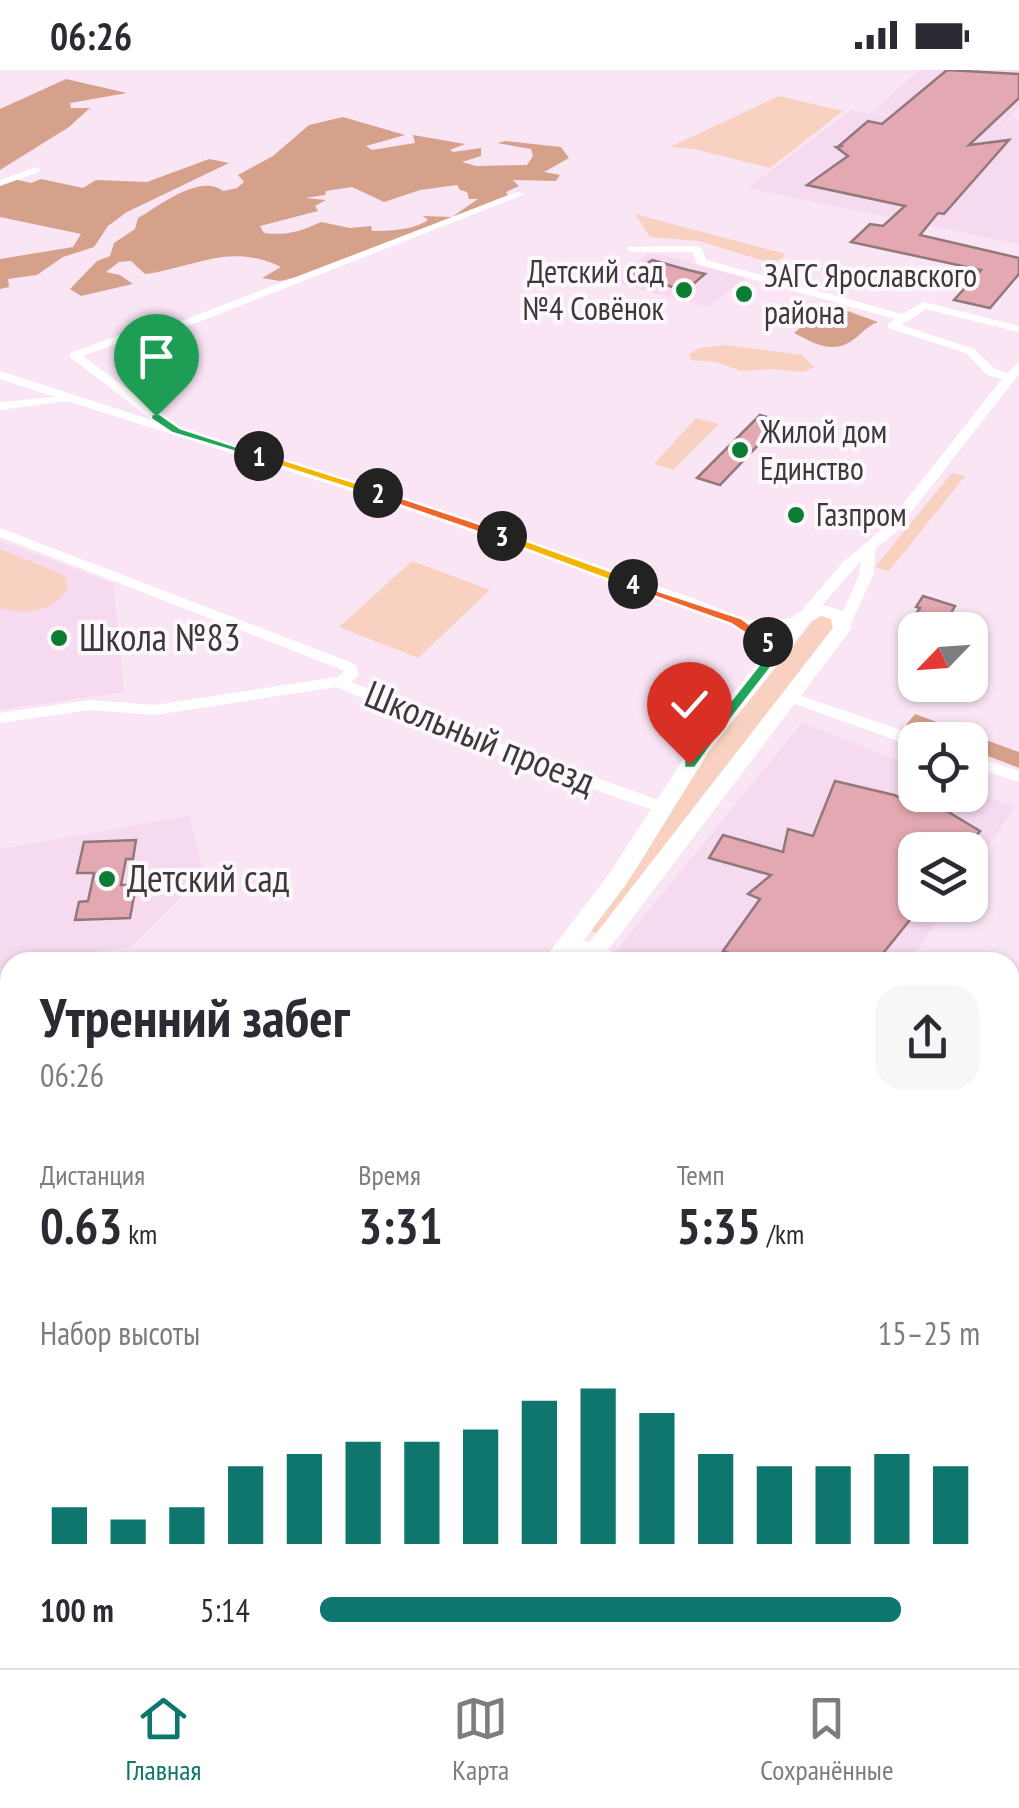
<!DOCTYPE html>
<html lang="ru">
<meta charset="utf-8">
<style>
body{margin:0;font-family:"PT Sans Narrow",sans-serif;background:#f7f7f7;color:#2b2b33;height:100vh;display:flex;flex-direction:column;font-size:38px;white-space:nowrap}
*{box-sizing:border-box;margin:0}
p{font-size:32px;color:#7c7c81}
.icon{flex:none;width:55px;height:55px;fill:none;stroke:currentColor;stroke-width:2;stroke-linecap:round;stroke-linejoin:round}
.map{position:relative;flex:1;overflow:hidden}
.side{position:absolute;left:0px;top:882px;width:1020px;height:718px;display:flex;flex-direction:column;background:#fff;border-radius:30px 30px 0 0;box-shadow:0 2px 8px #0004}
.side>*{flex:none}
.needle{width:65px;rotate:245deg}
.tools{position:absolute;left:898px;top:542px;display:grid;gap:20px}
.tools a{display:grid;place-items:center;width:90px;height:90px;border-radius:20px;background:#fff;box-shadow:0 2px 8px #0004;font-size:50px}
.pin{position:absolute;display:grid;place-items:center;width:85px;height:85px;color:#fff;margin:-102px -42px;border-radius:50% 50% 50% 0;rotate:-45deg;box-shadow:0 0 10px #0007}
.pin .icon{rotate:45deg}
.km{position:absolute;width:50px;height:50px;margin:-25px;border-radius:50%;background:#222;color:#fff;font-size:28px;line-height:50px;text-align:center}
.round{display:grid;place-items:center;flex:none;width:105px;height:105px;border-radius:30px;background:#f7f7f7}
.headline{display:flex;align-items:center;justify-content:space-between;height:170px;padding:0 40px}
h1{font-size:55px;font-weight:700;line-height:75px}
.figures{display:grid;grid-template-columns:repeat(3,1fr);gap:15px;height:170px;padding:10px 40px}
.figures div{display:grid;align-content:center}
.figures b{font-size:50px;font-weight:700}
.figures small{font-size:28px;font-weight:400}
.figures p{font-size:28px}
.chart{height:280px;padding:20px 40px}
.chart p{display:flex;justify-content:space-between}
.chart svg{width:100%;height:180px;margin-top:10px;stroke:#0f766e;stroke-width:6}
ul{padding:0 40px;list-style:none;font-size:32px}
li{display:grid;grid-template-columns:160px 120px 1fr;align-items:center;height:75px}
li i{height:25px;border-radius:12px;background:#0f766e}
.status{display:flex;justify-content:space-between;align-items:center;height:70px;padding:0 50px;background:#fff;direction:ltr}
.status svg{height:28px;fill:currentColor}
.tab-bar{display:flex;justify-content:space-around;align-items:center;height:140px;border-top:2px solid #e1e1e2;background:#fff;font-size:28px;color:#7c7c81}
.tab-bar a{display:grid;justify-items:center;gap:5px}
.tab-bar .current{color:#0f766e}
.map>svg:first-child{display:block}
</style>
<div class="status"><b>06:26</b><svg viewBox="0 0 49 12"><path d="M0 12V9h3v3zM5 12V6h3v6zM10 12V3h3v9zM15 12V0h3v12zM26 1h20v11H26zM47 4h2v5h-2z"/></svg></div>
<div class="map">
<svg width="1019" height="1598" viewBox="0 0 1019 1598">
<rect width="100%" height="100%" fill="#fae5f5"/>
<g fill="#f6daf0">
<path d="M919,0H1019V38L992,67L1013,47L1019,49V174L748,118L851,40L961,61L873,42Z"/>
<path d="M648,184L664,185L745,208L708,237L571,201L626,200Z"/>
<path d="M0,471L113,513L124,622L0,640Z"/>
<path d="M802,653L915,697V725H970V719L1015,737L970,801V780H915V835H946L911,892H639L615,882Z"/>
<path d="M189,746L204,803L130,877L35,892H10V897L0,898V779Z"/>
<path d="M1019,1083V1350L1010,1345V1085Z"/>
<path d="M10,1246V1505L0,1517V1256Z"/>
<path d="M1010,1575L1019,1581V1598H644L641,1590H1010Z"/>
</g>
<g fill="#f9d1c1">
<path d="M779,26L843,41L770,98L694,79L670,77Z"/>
<path d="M635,144L786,184L774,194L699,171L650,167Z"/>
<path d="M725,275L802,285L814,297L804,302L771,299L741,301L716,292L691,290L689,284L700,278Z"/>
<path d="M696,348L719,354L673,400L654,394Z"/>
<path d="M952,403L965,406L889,501L875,497Z"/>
<path d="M0,479L64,505L68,517C56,541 24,546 0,538Z"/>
<path d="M412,491L490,520L418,588L339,557Z"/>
<path d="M818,545L829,547L836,554L597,863L591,861L637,798L708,682Z"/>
</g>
<g fill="#d6a18b" fill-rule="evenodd">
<path d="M66,9L127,23L70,33L71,38H90L69,57L0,100V39Z"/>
<path d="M343,47L405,65L366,76L372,80L415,73L413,65L465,74L450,80L453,82L481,78V86L462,92L476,96L527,95L533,86L531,79L497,73L506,71L561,77L569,88L544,102L560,105L556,111L513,110L519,116L506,122L508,125L306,205L280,211L262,208L281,197C230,172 196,197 145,204L131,191L119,192L106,202L120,205L133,214L81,226L70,219L97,191L110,186L114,173L135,159L138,148C159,136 200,103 223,121L237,118L244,112L238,105L273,86L309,55ZM457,115L460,120L467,122L469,129H478L452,147L423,146L428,150C414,160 388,161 372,161L371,156L350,158L321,152C301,161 287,166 264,163L260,156L318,141L315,136L326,130L305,128L325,125L326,121L352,117L384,132L420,120Z"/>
<path d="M209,89L229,93L127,142L108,156L94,177L63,187L37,205L8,209L9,217L0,219V189L73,177L81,164L0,147V116L14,109L31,113L41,109L83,118L96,110L147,112Z"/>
<path d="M828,234L878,252C865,257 861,265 850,272C830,284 812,272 794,263Z"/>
<path d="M915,644L1019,682V698L970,679V670H945L906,655Z"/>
</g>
<g fill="#e3a8b1" stroke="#91787b" stroke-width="2.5">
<path d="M947,0L1019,4V28L969,75L1009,70L944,144L938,143L920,165L1019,188V204L990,238L954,230L981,200L851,172L870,154L883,156L905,136L807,115L848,86L836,77L843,76L840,75L868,51L882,54Z"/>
<path d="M652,190L688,200L705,204L685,221L648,209L643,212L627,207Z"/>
<path d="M760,345L781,351L720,415L697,408Z"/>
<path d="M923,526L955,536L942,560H922L925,556L920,554L926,545L917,542L920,538L916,537Z"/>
<path d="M835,711L894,725L925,738L930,731L980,761L965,780H915V835H922L876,892H754L723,881L760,829L748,824L771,805L709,788L723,765L783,782L788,759L813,766Z"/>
<path d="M136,770L133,789H126L121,815H136L130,848L75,850L79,832L88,831L94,803H77L84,772Z"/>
<path d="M10,1287V1468L0,1461V1298Z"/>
</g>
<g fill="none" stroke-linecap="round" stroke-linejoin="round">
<g fill="#fff" fill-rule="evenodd">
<path d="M36,97L41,100L39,102L0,116V110Z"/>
<path d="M517,122L525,124L178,260L121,272L83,286L163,346L165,349L160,352L454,446L698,530L744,550L787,549L798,545L843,492L885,457L1002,309L987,305L966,283L888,258V254L895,249L697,194L693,182H632L627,179L628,177L697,176L702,179L706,190L902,244L924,232L1019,256V262L926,239L901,255L974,279L995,299L1007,303L1019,292V304L895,463L876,478L873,505L848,561H838L836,558L859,505L861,491L808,551L788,557L757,558L784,582L776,587L735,557L688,536L370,427L67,331L0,340V332L55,327L0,309V301L152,350L70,287V283L114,267L171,255Z"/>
<path d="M0,458L355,594L359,605L351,612L493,671L667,733L669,737L667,741H655L481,679L336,617L155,645L90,640L0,653V643L90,630L155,635L337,607L343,603V600L0,467Z"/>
<path d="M793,623L921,667L922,670H915V676L909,675L787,631L785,628Z"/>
<path d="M970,685L1019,701V712L970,696Z"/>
<path d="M570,865L625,887L627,892H601L564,877L561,872L564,867Z"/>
<path d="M1010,1047L1019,1049V1065L1010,1063Z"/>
<path d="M1010,1440L1019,1443V1468L1010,1465Z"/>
</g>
<g fill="#fff" fill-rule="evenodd">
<path d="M819,534L847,542L852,558L599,892H574L833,558L831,549L821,546L810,552L708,683L625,816L567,892H542L609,804L693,674L796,544Z"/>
<path d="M10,1573V1590H27L24,1598H0V1577Z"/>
<path d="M35,1590H72L69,1598H32Z"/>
</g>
</g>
<path fill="#22a559" stroke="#fff" stroke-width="2.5" d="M151,344H160L180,358L265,386L259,389L172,363L151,349Z"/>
<path fill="#f5b400" stroke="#fff" stroke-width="2.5" d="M259,382L382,421L384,423L373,426L255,388Z"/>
<path fill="#f0652b" stroke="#fff" stroke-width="2.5" d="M378,420L507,463L508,466L498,469L373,426Z"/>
<path fill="#f5b400" stroke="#fff" stroke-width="2.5" d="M502,462L638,511L640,514L628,517L498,469V463Z"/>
<path fill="#f0652b" stroke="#fff" stroke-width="2.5" d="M628,511L741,548L774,572L763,575L731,554L628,517Z"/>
<path fill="#22a559" stroke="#fff" stroke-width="2.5" d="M763,569H772L783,582L717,667H707V661L769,582L761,572Z"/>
<path fill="#22a559" stroke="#fff" stroke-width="2.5" d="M712,659L719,664L717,667L695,698H684V690Z"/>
<g fill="#0c7d33" stroke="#fcf8fb" stroke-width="4">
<circle cx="684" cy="220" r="10"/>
<circle cx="744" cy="224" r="10"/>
<circle cx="740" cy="380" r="10"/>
<circle cx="796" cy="445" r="10"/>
<circle cx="59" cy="568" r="10"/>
<circle cx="107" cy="809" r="10"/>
</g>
<g text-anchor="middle" stroke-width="8" stroke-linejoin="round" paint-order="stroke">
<g font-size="32" fill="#40373e" stroke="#fcf8fb" text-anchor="start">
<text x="664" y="213" text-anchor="end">Детский сад<tspan x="664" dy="37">№4 Совёнок</tspan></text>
<text x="764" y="217">ЗАГС Ярославского<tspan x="764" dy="37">района</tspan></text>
<text x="760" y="373">Жилой дом<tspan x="760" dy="37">Единство</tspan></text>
<text x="816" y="456">Газпром</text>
</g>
<g font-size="38" fill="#40373e" stroke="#fcf8fb" text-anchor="start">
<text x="79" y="581">Школа №83</text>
<text x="127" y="822">Детский сад</text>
</g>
<g font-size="38" fill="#40373e" stroke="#fcf8fb">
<text transform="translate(480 668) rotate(22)" y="13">Школьный проезд</text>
</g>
</g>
</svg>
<div class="tools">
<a><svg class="needle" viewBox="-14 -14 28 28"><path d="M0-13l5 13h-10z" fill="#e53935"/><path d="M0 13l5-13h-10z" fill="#7c7c81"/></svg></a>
<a><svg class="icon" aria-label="locate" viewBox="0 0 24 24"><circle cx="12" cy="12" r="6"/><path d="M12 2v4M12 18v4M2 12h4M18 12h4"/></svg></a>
<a><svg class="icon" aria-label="layers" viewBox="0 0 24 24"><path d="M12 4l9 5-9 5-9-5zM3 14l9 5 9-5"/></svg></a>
</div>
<div class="pin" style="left:156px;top:346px;background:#1e9e55"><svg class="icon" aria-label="arrive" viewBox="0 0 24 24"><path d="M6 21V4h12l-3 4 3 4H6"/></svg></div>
<div class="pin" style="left:689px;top:694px;background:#d93025"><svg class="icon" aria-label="check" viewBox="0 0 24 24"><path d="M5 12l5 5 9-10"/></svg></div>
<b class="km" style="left:259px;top:386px">1</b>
<b class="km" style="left:378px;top:423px">2</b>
<b class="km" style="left:502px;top:466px">3</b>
<b class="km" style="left:633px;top:514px">4</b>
<b class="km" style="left:768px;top:572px">5</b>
<section class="side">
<div class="headline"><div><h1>Утренний забег</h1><p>06:26</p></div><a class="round"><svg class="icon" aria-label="share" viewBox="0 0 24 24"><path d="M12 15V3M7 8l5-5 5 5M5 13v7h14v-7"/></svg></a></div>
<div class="figures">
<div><p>Дистанция</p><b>0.63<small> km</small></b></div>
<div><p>Время</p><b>3:31</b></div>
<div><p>Темп</p><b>5:35<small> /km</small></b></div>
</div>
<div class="chart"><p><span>Набор высоты</span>15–25 m</p>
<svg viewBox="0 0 160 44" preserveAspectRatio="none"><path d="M5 44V35M15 44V38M25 44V35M35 44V25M45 44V22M55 44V19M65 44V19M75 44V16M85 44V9M95 44V6M105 44V12M115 44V22M125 44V25M135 44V25M145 44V22M155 44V25"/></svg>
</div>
<ul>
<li><b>100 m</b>5:14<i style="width:88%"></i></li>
</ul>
</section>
</div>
<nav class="tab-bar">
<a class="current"><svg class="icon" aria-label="home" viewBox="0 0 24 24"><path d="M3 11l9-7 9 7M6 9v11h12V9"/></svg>Главная</a>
<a><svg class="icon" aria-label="map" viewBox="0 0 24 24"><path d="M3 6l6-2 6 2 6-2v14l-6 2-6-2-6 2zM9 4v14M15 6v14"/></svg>Карта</a>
<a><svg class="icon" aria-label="saved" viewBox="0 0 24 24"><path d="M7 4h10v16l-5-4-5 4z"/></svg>Сохранённые</a>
</nav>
